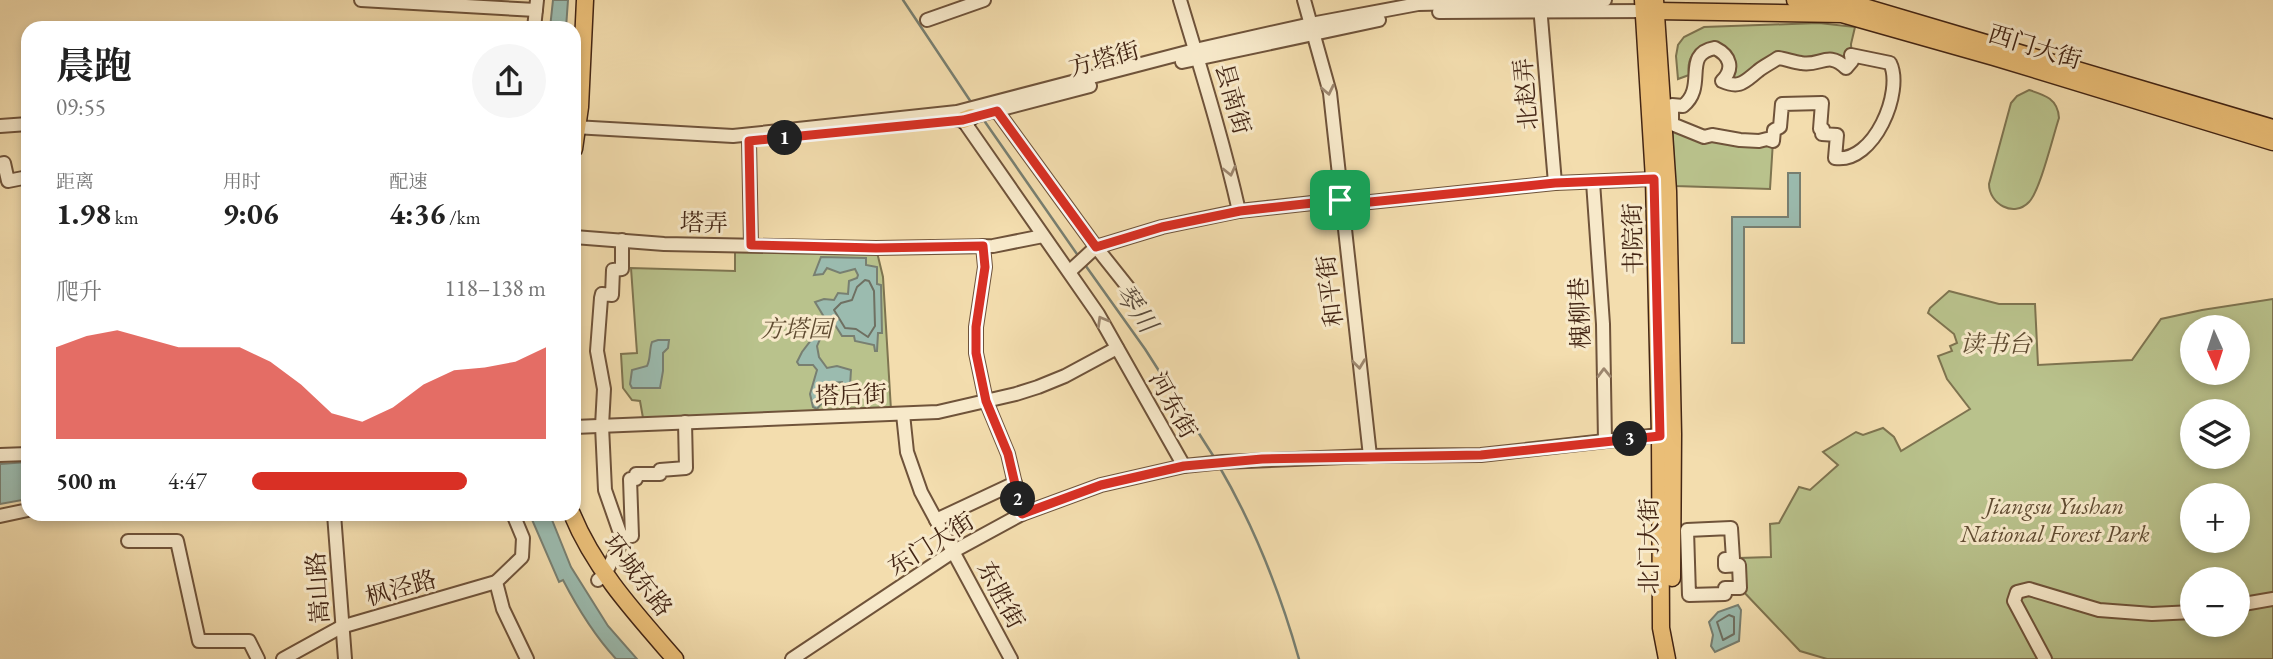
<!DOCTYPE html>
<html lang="zh">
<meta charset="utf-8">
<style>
body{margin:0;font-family:"EB Garamond","Noto Serif SC",serif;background:#f6f6f6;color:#222;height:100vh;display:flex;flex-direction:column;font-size:26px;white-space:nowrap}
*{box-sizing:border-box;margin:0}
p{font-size:23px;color:#767676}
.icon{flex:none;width:38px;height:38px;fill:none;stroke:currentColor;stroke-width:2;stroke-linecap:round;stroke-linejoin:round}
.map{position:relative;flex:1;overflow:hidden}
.side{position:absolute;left:21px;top:21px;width:560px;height:500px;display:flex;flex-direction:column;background:#fff;border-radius:21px;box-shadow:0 4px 10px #0003}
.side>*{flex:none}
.needle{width:46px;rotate:177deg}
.buttons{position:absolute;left:2180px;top:315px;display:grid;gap:14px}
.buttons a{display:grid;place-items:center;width:70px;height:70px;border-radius:50%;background:#fff;box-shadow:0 4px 10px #0003;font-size:35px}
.pin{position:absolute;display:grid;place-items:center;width:60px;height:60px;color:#fff;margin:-30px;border-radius:14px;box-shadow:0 4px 10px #0006}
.km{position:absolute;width:35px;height:35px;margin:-18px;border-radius:50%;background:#222;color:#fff;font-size:19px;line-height:35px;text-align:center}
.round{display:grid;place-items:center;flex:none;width:74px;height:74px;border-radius:37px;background:#f6f6f6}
.headline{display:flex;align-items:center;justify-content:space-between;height:119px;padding:0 35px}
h1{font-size:38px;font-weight:700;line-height:52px}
.metrics{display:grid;grid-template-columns:repeat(3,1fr);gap:10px;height:119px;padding:7px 35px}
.metrics div{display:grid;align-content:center}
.metrics b{font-size:30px;font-weight:700}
.metrics small{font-size:19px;font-weight:400}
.metrics p{font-size:19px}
.chart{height:196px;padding:14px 35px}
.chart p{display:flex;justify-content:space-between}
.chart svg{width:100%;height:126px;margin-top:7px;fill:#d93025;opacity:.7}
ul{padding:0 35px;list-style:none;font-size:23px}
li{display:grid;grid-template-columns:112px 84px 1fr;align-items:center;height:52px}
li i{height:18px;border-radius:9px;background:#d93025}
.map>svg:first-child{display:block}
</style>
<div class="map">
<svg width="2273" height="659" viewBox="0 0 2273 659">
<rect width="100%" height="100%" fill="#f3ddae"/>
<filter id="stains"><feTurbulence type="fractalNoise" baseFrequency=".00286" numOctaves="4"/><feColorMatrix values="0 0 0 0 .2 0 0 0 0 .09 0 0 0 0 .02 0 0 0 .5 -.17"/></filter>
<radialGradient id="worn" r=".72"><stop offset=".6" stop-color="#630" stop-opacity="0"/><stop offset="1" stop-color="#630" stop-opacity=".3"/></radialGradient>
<g fill="#b9c28c" stroke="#7e7450" stroke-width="2" fill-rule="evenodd">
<path d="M1819,23L1855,27L1851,44L1852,61L1792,60L1768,65L1727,83L1730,63L1704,48C1691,52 1687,62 1689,75L1678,79L1676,56L1678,45L1684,37L1704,27Z"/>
<path d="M2029,90C2045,95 2058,99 2059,118C2053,136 2040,191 2029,202C2014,218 1989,204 1989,184L2011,103L2017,96Z"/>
<path d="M1672,124L1700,134L1773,141L1770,189L1675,186Z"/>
<path d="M735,245L876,248L883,277L891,410L643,418L640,401L632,400L623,388L621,354L637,353L631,268L735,271Z"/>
<path d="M1949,291L1999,304H2035L2038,365L2132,360L2161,319L2202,310L2273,299V659H1827L1800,651L1740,588L1739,558L1771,557L1770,524L1779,523L1799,487L1810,490L1838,465L1823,452L1856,432L1863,435L1883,428L1894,437L1901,451L1970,409L1947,379L1938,356L1952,351L1950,346L1957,343L1954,334L1928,313L1930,308ZM2193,327H2238V373H2193ZM2193,411H2238V457H2193ZM2193,495H2238V541H2193ZM2193,579H2238V625H2193Z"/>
</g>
<g fill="#9bbbaf" stroke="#787f71" stroke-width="2">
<path d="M553,0H568L566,28H550Z"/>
<path d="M1788,173H1800V227H1744V343H1732V217H1788Z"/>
<path d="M821,257L866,258V265L877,267V284L881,285L882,333H878L877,351H875L874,345L855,341L854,336H842L830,317L826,319L825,328L817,346L819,357L827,368L837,366L851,370L850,386L843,387L842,382L831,383L830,386H827V392L822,394V403L817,409L813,407L810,394L817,370L813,365H799L797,362L802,352L821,327L824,317L815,302L824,299L834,300L838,293L848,294L849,281L857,278L858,275L855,269L840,273L827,268L823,274L814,275Z"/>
<path d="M658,340H669L668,348L663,353V371L660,388H632L630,384L632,370L647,366C651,358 649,350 652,342Z"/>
<path d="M28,462V499L0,504V464Z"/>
<path d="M530,515H550L571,567L608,626L637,659H616C594,635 578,609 563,580L559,582Z"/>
<path d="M1738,605L1741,610L1739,641L1715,652L1711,646L1713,635L1709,622L1718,612Z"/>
</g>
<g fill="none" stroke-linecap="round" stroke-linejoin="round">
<g stroke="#6f7062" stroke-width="2">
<path d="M865,280L869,281L874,291L875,326L868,337L856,329L845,328L834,310L841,303L852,300L857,287Z"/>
<path d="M1729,615L1734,617V634L1723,640L1717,622Z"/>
</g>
<g stroke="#787f71" stroke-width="2.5">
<path d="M903,0L973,105"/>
<path d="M983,119L1079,257"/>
<path d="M1083,262L1145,349L1214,457"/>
<path d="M1219,466C1254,526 1280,592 1299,659"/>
</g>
<g stroke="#6f533a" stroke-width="16">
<g id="minor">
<path d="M361,0L536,10"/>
<path d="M1180,0C1201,70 1223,140 1239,211"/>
<path d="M1304,0L1330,93L1370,456"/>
<path d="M1540,6L1555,183"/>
<path d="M1439,12L1652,11"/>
<path d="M927,20L984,0"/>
<path d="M534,28L537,0"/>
<path d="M1715,48C1731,56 1734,69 1722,81C1740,89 1744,82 1758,71C1764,66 1771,63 1778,58C1786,59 1793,62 1801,63C1820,67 1828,50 1846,68L1852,61L1851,55L1890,63C1904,91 1874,164 1835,158L1837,135L1822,134L1823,129H1820L1822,103L1782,104L1780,127L1774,130L1773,141L1767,139L1759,141L1740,140L1712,135L1704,137L1672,124V105L1683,106C1708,86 1681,54 1715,48Z"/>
<path d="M1182,62L1379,20"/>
<path d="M997,111L1096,247L1131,291"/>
<path d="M971,117L1090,86"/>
<path d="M955,120H963L1098,314L1184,466"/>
<path d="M0,126L28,124"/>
<path d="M574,127L733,136L957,112L1195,50L1311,24L1418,4L1605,0"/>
<path d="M749,141L751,245"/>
<path d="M0,164L4,163L8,181L28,177"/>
<path d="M1593,182L1603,324L1605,441"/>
<path d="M1341,205L1555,183L1654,179"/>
<path d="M574,237L664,244L876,248L993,246L1043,236"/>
<path d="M983,246L985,267L976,327V353L986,401L1008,454L1022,514"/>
<path d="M1070,271L1096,247L1162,227L1239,211L1340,200"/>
<path d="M903,414L907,452L921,492L1011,659"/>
<path d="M574,427L938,412L1016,394L1038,387L1065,376L1117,348"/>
<path d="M0,455L28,454"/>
<path d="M334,514L345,659"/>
<path d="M513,514L523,538L522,557L496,582L503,609L527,659"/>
<path d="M0,516L28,510"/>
<path d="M936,520L1015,483"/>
<path d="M1731,528L1733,559H1725V566L1739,565L1740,588H1725V594L1689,595L1687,530Z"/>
<path d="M620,537L632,536L630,479H636V474H660V470L686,468L685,422"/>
<path d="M128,541H177L199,641H249L258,659"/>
<path d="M598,580L605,574L620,545V533L605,490L602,426L604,389L597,351L601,298L602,294L612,295L613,270L622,269V240"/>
<path d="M2238,605L2273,599"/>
<path d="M283,659L341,627L496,582"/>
<path d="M792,659L954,551L1022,514L1101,485L1184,466L1223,462L1370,456L1481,455L1668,434"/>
<path d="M2045,659L2014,601L2017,592L2029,589L2099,610L2152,614L2193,612"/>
</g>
</g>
<g stroke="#432514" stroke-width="19">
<g id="major">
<path d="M1643,0L1654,179L1660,436L1661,628L1667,659"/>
<path d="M1655,0L1668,191L1673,434L1672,578"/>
<path d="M1795,0L1844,1L2273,128"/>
<path d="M1656,11L1842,14L1994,57L2273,142"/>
<path d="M963,120L971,117"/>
<path d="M574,149L580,107L585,0"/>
<path d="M572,514C595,570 636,614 675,659"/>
</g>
</g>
<use href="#minor" stroke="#f7e9ca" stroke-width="12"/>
<use href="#major" stroke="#eabe77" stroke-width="16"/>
</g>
<defs><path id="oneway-chevron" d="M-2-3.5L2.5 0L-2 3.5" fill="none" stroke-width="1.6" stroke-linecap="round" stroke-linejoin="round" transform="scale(1.75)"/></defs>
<g stroke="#9d876f">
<use href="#oneway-chevron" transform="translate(1328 90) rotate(78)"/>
<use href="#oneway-chevron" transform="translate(1230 171) rotate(77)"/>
<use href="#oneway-chevron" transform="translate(1102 321) rotate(-120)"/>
<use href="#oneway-chevron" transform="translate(1359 364) rotate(83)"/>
<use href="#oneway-chevron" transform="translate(1604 373) rotate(-91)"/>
</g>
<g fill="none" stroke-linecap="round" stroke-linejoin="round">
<g stroke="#fff" stroke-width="14">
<path id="route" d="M997,111L1096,247L1162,227L1240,211L1340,200L1341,205L1555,183L1654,179L1660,436L1481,455L1262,459L1184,466L1101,485L1022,514L1008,454L986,401L976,353V327L985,267L983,246L876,248L751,245L749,141L963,120Z"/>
</g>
<use href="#route" stroke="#d93025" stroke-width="9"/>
</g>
<g text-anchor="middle" stroke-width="6" stroke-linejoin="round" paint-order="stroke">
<g font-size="24" fill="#432514" stroke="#f7e9ca">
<text transform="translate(2035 47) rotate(17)" y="8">西门大街</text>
<text transform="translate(1104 59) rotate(-15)" y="8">方塔街</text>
<text transform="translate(1526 94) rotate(-95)" y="8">北赵弄</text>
<text transform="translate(1233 99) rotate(74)" y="8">县南街</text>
<text transform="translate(704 223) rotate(1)" y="8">塔弄</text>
<text transform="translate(1633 239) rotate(-91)" y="8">书院街</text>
<text transform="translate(1330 291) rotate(-97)" y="8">和平街</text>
<text transform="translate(1580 313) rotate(-92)" y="8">槐柳巷</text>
<text transform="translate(851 395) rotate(-2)" y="8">塔后街</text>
<text transform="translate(1173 405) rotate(61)" y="8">河东街</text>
<text transform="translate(931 544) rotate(-32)" y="8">东门大街</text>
<text transform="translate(1649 546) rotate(-90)" y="8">北门大街</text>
<text transform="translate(638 575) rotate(53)" y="8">环城东路</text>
<text transform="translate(318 588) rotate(-94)" y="8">嵩山路</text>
<text transform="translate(401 588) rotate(-16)" y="8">枫泾路</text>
<text transform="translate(1001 595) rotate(62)" y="8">东胜街</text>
</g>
<g font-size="24" font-style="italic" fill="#604c32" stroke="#f7e9ca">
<text x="796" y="337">方塔园</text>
<text x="1996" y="352">读书台</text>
<text x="2055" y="514">Jiangsu Yushan<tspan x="2055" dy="28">National Forest Park</tspan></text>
</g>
<g font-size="26" font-style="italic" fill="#594a3b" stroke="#f7e9ca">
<text transform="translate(1136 308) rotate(55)" y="9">琴川</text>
</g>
</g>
<rect width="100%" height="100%" filter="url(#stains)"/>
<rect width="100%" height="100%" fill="url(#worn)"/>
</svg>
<div class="buttons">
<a><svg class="needle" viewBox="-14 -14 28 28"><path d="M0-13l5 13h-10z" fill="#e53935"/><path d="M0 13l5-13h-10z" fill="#767676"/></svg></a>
<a><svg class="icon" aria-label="layers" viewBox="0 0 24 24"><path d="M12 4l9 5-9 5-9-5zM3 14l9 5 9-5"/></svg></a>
<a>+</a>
<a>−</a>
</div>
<div class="pin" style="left:1340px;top:200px;background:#1e9e55"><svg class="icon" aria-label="arrive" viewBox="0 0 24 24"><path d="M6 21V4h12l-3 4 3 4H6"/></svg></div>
<b class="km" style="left:785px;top:138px">1</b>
<b class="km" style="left:1018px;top:499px">2</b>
<b class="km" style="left:1630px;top:439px">3</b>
<section class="side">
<div class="headline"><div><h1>晨跑</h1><p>09:55</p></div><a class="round"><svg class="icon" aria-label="share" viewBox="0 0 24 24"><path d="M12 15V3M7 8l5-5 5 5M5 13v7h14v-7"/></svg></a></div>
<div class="metrics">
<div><p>距离</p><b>1.98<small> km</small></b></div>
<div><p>用时</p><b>9:06</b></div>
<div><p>配速</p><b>4:36<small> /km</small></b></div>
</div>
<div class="chart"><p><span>爬升</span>118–138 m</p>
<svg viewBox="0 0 160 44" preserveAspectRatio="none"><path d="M0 44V12L10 8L20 6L30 9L40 12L50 12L60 12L70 17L80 25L90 35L100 38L110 33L120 25L130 20L140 19L150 17L160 12V44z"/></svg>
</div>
<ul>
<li><b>500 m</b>4:47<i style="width:73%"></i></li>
</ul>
</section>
</div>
